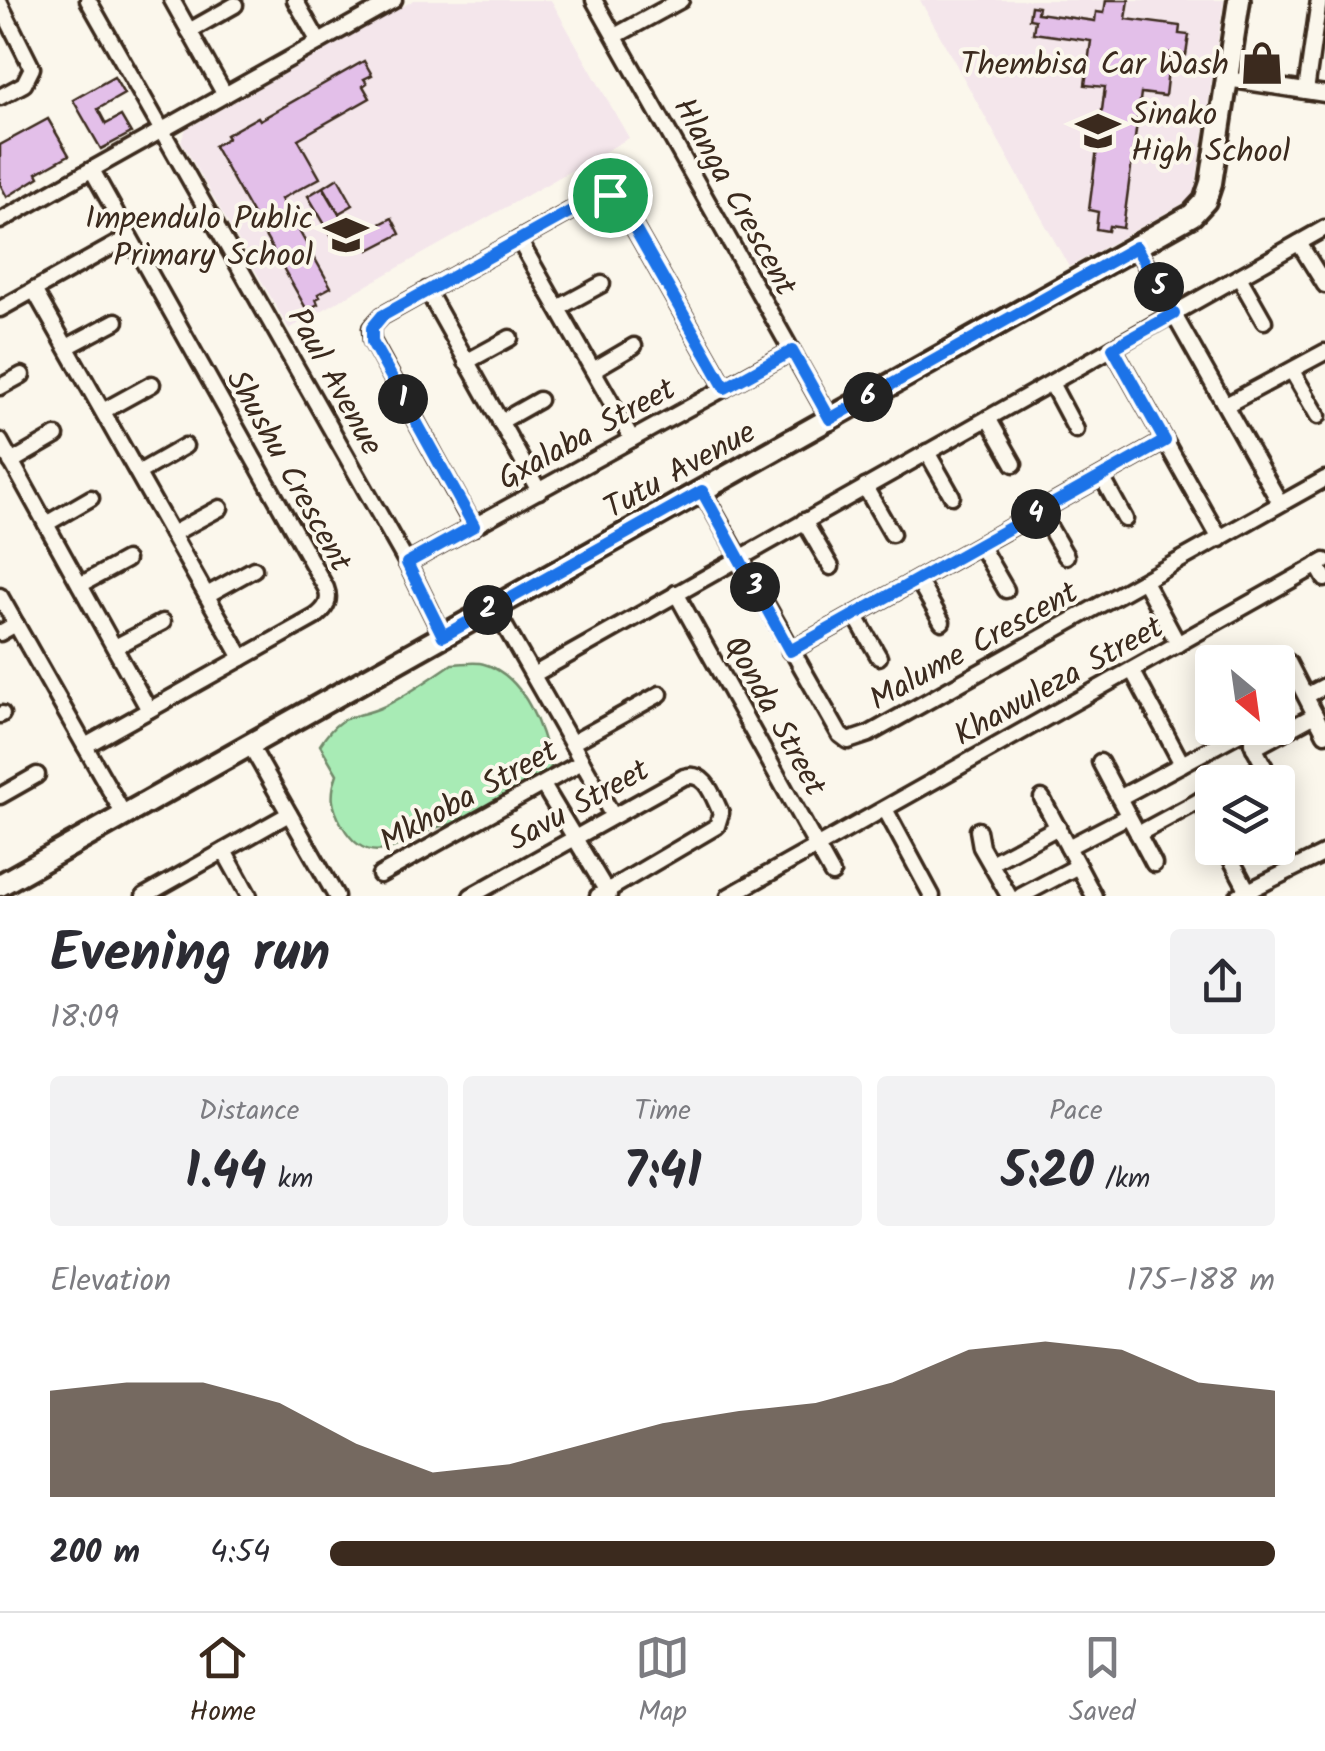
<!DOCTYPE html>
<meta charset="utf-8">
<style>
body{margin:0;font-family:Kalam,sans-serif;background:#f2f2f3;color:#2b2b33;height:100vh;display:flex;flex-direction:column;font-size:38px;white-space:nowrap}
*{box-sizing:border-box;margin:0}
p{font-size:32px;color:#7c7c81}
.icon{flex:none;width:55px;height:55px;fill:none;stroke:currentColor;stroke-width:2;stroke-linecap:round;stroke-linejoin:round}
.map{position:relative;height:896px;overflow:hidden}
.drawer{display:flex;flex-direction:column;background:#fff;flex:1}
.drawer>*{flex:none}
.needle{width:65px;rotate:151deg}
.fabs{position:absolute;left:1195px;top:645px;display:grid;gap:20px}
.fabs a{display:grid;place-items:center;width:100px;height:100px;border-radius:10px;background:#fff;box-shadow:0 5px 25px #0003;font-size:50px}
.pin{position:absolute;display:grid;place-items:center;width:85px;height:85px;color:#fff;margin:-42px;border:5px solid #fff;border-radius:50%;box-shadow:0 2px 10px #0007}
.km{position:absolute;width:50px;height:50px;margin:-25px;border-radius:50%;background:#222;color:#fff;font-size:28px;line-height:50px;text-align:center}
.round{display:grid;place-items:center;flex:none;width:105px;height:105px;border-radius:10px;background:#f2f2f3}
.headline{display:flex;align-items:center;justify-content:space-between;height:170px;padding:0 50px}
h1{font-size:55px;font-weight:700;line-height:75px}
.stats{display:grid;grid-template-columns:repeat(3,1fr);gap:15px;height:170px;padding:10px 50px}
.stats div{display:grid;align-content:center;border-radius:10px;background:#f2f2f3;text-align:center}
.stats b{font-size:50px;font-weight:700}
.stats small{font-size:28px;font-weight:400}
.stats p{font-size:28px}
.chart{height:280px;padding:20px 50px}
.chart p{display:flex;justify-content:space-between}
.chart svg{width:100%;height:180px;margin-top:10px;fill:#3b2a1e;opacity:.7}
ul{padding:0 50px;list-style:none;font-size:32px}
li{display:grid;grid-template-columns:160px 120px 1fr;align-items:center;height:75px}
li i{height:25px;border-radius:12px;background:#3b2a1e}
.tab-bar{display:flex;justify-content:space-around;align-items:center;height:140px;border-top:2px solid #e1e1e2;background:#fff;font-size:28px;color:#7c7c81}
.tab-bar a{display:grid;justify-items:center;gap:5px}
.tab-bar .selected{color:#3b2a1e}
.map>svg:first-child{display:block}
</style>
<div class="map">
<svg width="1325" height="896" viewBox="0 0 1325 896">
<rect width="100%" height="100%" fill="#fbf7ec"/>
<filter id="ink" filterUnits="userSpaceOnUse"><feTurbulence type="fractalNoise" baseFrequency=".01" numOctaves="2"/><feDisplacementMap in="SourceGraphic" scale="20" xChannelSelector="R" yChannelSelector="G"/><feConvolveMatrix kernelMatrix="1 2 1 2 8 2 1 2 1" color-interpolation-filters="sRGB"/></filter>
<g filter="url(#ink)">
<g fill="#f4e6eb">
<path d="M414,0H551L629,138L289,329L181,141L186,129Z"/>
<path d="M920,0H1224L1195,191L1189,200L1069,267Z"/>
</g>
<path fill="#a8ebb5" stroke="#728a6a" stroke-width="2.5" d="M452,664C462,664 475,661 484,664C525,676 543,730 551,767L545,776L451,824C411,829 374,881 342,825C331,806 330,794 337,774L320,745C343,709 353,721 385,706C408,695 431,678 452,664Z"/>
<g fill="#e3bfe9" stroke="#3b2a1e" stroke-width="2.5">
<path d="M1106,0H1129L1126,19L1180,26L1179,34L1189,35L1186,55L1170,53L1165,96L1141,93L1123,228L1109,226L1108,231L1096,229L1098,212L1089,210L1105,87L1085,85L1091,41L1033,33L1035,20L1029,19L1031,6L1038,7L1037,13L1095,21L1096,12L1104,13Z"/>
<path d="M364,61L372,75L364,79L367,83L363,86L370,98L298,139L320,178L281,199L331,287L318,294L320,297L316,299L318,304L307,310L214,146L228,138L226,135L258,117L260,120Z"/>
<path d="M114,77L124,94L98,109L106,124L121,116L131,133L101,149L73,100Z"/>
<path d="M48,119L69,155L37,173L39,177L7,197L0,184V145Z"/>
<path d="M338,178L353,205L339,213L324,187Z"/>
<path d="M323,187L346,226L331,235L308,196Z"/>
<path d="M392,218L400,234L369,250L361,234Z"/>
</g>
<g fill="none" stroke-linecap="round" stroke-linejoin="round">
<g stroke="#3b2a1e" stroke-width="21">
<g id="street">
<path d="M88,0L407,563L443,636"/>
<path d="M172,0L225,95"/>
<path d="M295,0L319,42"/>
<path d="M594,0L830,419"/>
<path d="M0,4L32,68L24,84L0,97"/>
<path d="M189,31L235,5"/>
<path d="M615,36L681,0"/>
<path d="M1227,79L1325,94"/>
<path d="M1306,91L1319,0"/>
<path d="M0,221L394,0"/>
<path d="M519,240L632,439"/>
<path d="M1299,243L1325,285"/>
<path d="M1136,247L1280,503"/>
<path d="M1239,277L1264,321"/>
<path d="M34,290L242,658"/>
<path d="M427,290L539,491"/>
<path d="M558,308L602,284"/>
<path d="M0,309L129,237"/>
<path d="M67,347L116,321"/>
<path d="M1113,348L1220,539"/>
<path d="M466,362L510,338"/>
<path d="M593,370L634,346"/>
<path d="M1292,371L1318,416"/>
<path d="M1051,383L1076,430"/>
<path d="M0,387L22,375"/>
<path d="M1226,405L1325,352"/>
<path d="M103,411L152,384"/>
<path d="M988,418L1014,464"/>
<path d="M500,422L539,400"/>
<path d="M0,441L149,710"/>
<path d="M927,452L952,496"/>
<path d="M11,462L56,436"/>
<path d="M138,473L185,446"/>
<path d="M1102,477L1125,519"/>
<path d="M865,487L892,534"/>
<path d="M702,491L840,735L848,741L869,734L1325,479"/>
<path d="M1040,511L1066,556"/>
<path d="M804,521L831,567"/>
<path d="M46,524L91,498"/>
<path d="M474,527L372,341L371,328L382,316L598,196L614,197L622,206L725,388"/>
<path d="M172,534L220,508"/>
<path d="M980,545L1006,590"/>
<path d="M407,563L792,351"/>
<path d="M1317,565L1325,579"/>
<path d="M918,580L942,622"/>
<path d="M1144,581L1178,644"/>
<path d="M80,585L126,560"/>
<path d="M676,593L832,874"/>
<path d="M207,595L254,569"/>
<path d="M0,596L124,815"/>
<path d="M494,607L613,816"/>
<path d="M855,615L879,657"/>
<path d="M0,633L16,624"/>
<path d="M115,647L163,622"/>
<path d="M790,651L1165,441"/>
<path d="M1288,662L1325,734"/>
<path d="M1132,670L1182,764"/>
<path d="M533,675L1325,228"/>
<path d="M1306,696L1325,686"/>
<path d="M0,715L2,714"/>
<path d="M572,743L660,694"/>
<path d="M1252,743L1272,782"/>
<path d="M250,745L336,896"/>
<path d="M85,746L315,617C326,609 331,601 326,588L92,170"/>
<path d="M1254,748L1315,715"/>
<path d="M1100,762L1154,864"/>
<path d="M1234,782L1264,766"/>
<path d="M543,785L609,895"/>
<path d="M1278,794L1280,798"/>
<path d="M0,796L37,775"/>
<path d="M1042,798L1094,896"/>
<path d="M1119,798L1245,730"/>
<path d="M1200,800L1212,824"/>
<path d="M885,809L932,896"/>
<path d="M978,830L981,847L1009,896"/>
<path d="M1138,834L1212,794"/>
<path d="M1068,847L1128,816"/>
<path d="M1225,848L1248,891"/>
<path d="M224,851L249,896"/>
<path d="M991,863L1058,827"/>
<path d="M380,875L582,762"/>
<path d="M144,896L289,814"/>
<path d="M471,896L684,777C706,770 713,797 721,813L717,826L598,896"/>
<path d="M729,896L1325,561"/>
<path d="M1021,896L1078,866"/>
<path d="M1238,896L1325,853"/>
</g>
</g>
<g stroke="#3b2a1e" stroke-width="28">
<path id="secondary" d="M0,885L1192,215L1205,201L1211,183L1239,0"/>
</g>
<use href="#street" stroke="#fbf7ec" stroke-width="14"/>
<use href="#secondary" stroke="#fbf7ec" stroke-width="20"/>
</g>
</g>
<g fill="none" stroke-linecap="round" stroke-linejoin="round" filter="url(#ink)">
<g stroke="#fff" stroke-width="20">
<path id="route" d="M610,195L622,206L725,388L792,351L830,419L1136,247L1174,314L1113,348L1165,441L790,651L702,491L443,636L407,563L474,526L372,342V328L382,316L598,196Z"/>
</g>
<use href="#route" stroke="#1a73e8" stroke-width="12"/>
</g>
<defs>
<g id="shop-bare" transform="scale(3.45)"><path d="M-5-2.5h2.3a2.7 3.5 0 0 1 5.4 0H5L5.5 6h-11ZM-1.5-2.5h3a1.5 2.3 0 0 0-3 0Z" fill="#3b2a1e" stroke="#fbf7ec" stroke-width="2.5" paint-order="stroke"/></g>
<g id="school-bare" transform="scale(3.45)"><path d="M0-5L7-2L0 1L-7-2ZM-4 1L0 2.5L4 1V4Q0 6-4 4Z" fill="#3b2a1e" stroke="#fbf7ec" stroke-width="2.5" paint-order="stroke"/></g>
</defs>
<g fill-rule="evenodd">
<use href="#shop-bare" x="1262" y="63"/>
<use href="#school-bare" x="1098" y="131"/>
<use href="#school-bare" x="346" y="235"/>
</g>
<g text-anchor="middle" stroke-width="8" stroke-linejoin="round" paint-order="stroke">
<g font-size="32" fill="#3b2a1e" stroke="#fbf7ec" text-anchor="end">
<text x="1229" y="74">Thembisa Car Wash</text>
<text x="1131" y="124" text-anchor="start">Sinako<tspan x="1131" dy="37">High School</tspan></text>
<text x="313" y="228">Impendulo Public<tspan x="313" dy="37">Primary School</tspan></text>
</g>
<g font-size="32" fill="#3b2a1e" stroke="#fbf7ec">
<text transform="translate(736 196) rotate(61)" y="11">Hlanga Crescent</text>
<text transform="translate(336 381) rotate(61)" y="11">Paul Avenue</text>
<text transform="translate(586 433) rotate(-29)" y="11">Gxalaba Street</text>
<text transform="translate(679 469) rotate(-29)" y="11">Tutu Avenue</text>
<text transform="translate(290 470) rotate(61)" y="11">Shushu Crescent</text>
<text transform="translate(973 645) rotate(-29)" y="11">Malume Crescent</text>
<text transform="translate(1058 680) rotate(-29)" y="11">Khawuleza Street</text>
<text transform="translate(776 715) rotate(61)" y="11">Qonda Street</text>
<text transform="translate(468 795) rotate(-29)" y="11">Mkhoba Street</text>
<text transform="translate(578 804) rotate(-29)" y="11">Savu Street</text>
</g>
</g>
</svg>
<div class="fabs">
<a><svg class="needle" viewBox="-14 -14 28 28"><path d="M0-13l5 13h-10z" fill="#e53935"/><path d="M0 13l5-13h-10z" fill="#7c7c81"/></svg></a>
<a><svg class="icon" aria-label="layers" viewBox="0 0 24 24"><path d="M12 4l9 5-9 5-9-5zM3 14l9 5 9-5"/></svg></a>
</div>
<div class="pin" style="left:610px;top:195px;background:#1e9e55"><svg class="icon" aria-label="arrive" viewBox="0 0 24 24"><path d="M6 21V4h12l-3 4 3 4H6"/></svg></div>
<b class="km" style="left:403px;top:399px">1</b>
<b class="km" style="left:488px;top:610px">2</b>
<b class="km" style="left:755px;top:587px">3</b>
<b class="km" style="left:1036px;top:514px">4</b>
<b class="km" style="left:1159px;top:287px">5</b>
<b class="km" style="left:868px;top:397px">6</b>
</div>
<section class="drawer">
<div class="headline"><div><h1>Evening run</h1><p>18:09</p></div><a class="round"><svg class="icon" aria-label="share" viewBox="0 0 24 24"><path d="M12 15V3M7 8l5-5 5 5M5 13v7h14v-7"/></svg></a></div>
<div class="stats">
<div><p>Distance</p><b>1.44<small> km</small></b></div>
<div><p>Time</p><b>7:41</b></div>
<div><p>Pace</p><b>5:20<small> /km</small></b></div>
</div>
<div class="chart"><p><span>Elevation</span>175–188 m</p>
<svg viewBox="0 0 160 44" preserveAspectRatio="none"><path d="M0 44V18L10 16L20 16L30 21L40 31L50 38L60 36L70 31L80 26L90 23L100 21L110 16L120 8L130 6L140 8L150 16L160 18V44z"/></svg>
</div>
<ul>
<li><b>200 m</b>4:54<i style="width:100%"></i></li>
</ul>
</section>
<nav class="tab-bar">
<a class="selected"><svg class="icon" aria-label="home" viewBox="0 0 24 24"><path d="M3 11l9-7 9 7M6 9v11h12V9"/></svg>Home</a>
<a><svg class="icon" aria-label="map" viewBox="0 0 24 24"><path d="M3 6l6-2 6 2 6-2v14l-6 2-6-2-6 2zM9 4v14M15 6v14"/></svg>Map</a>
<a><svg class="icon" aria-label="saved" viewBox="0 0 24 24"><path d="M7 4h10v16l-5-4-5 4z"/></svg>Saved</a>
</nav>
